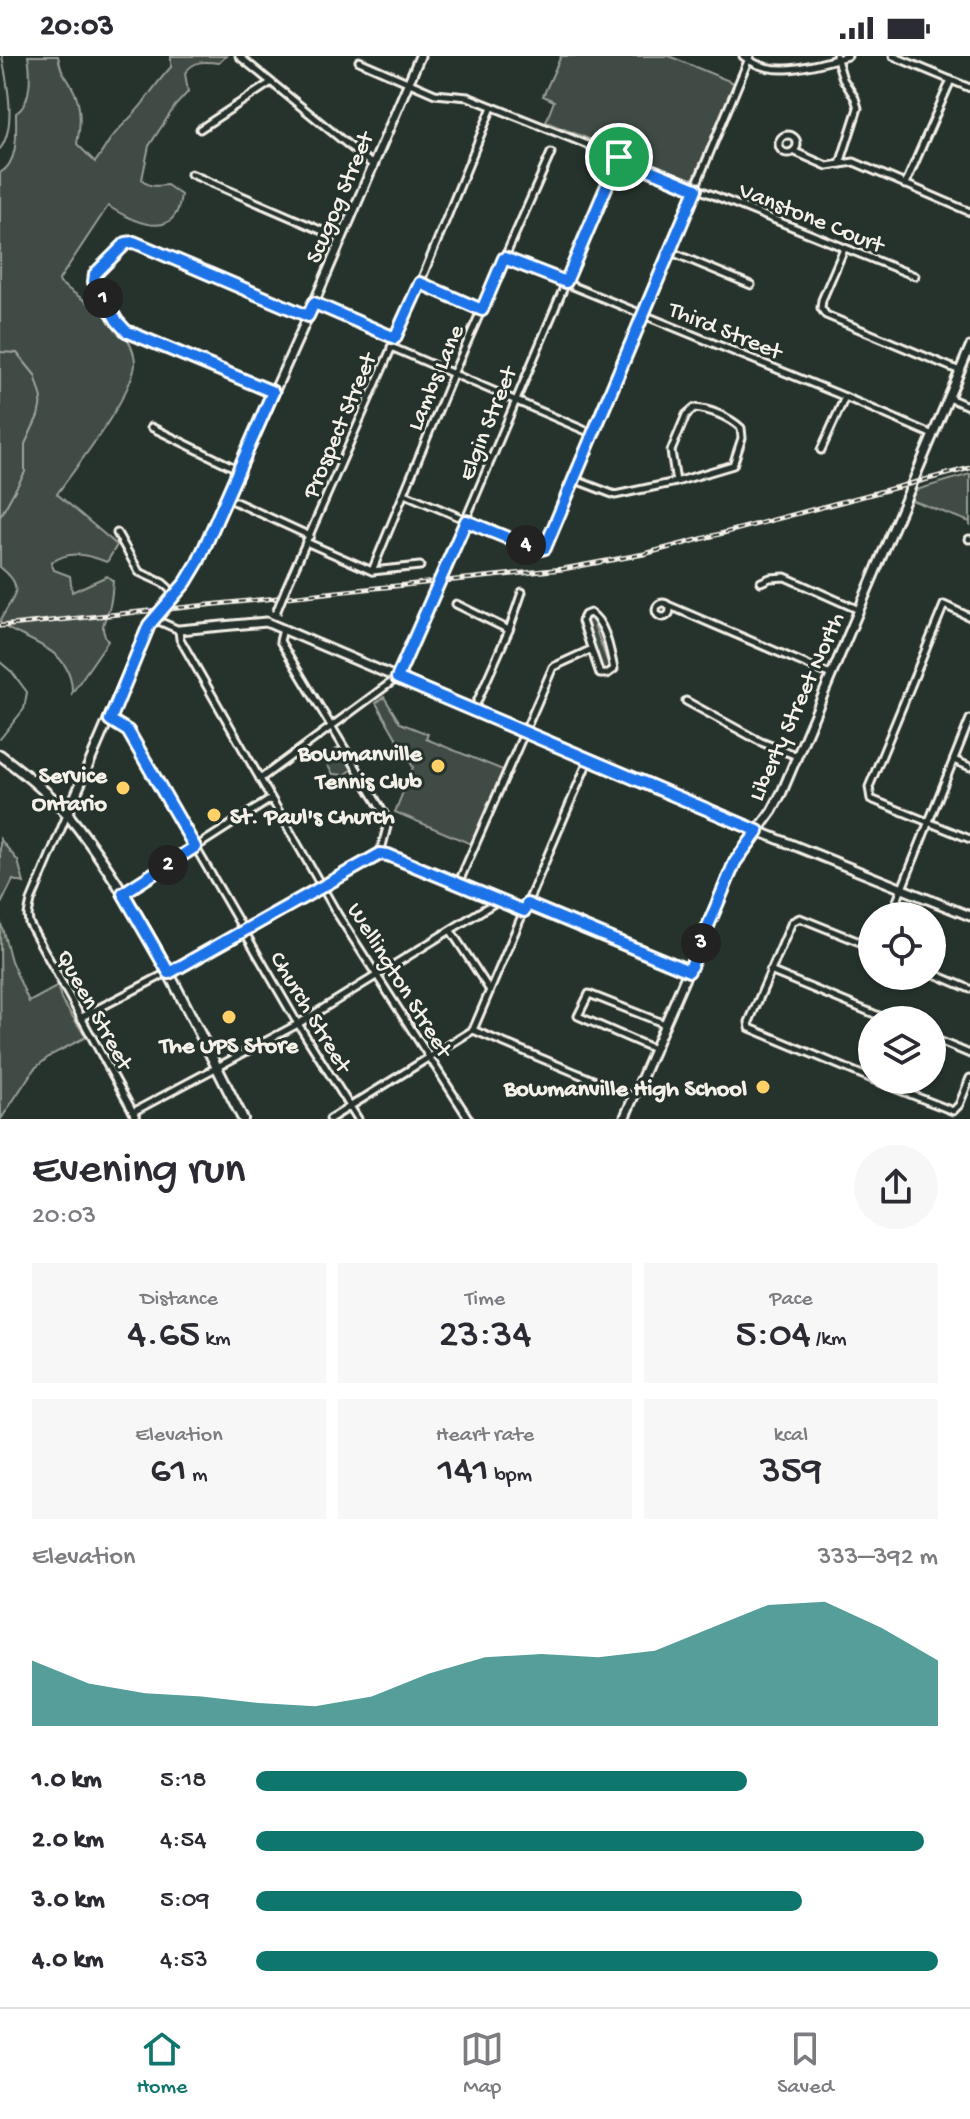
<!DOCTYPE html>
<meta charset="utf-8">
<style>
body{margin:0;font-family:"Gochi Hand",sans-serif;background:#f7f7f7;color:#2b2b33;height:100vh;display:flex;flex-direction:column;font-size:30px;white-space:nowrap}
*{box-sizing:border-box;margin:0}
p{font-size:26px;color:#7c7c81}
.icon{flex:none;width:44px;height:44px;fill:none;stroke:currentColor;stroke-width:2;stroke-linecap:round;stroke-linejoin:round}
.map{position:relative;height:1063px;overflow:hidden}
.details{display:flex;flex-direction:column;background:#fff;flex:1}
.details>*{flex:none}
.buttons{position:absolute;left:858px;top:846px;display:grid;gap:16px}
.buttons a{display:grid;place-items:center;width:88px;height:88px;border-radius:50%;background:#fff;box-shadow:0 2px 6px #0004;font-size:40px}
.pin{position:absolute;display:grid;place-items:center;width:68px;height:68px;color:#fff;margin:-34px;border:4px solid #fff;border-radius:50%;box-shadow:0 2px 8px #0007}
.km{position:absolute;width:40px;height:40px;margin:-20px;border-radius:50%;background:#222;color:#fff;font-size:22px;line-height:40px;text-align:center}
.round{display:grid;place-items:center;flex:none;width:84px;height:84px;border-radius:42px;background:#f7f7f7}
.head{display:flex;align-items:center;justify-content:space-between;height:136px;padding:0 32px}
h1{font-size:44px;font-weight:600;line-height:60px}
.stats{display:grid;grid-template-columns:repeat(3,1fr);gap:12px;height:136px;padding:8px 32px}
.stats div{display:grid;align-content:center;border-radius:0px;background:#f7f7f7;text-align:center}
.stats b{font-size:40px;font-weight:600}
.stats small{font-size:22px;font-weight:400}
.stats p{font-size:22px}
.chart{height:224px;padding:16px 32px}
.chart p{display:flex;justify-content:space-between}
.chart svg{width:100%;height:144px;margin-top:8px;fill:#0f766e;opacity:.7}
ul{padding:0 32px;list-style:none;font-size:26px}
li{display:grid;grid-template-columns:128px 96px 1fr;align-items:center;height:60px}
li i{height:20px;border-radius:10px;background:#0f766e}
.status{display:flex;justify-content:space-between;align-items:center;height:56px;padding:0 40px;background:#fff;direction:ltr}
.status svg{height:22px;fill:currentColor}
.tabs{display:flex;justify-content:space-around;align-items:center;height:112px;border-top:2px solid #e1e1e2;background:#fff;font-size:22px;color:#7c7c81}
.tabs a{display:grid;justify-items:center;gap:4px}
.tabs .active{color:#0f766e}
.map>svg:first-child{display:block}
</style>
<div class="status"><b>20:03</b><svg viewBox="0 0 49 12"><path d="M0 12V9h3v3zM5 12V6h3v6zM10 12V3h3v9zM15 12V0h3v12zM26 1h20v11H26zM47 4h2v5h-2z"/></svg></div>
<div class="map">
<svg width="970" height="1063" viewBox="0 0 970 1063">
<rect width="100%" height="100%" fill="#26332d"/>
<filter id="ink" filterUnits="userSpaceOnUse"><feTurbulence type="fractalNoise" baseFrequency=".0125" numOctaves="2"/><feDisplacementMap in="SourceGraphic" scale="16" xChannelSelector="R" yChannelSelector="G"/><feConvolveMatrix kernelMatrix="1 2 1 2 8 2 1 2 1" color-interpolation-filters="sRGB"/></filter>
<g filter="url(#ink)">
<g fill="#414b45" stroke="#9a9e96" stroke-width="2">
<path d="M28,0H58C62,19 63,15 71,29C82,47 81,69 77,88L95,106C102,98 106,88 113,80C122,69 134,59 143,47C152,34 160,23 171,11V0H226L219,7C205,5 194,4 185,17L188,36L175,50L149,90L142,123C148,132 157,130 167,129L181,139C180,145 179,154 175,159C161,181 124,160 108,150L59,224L60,227L119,269C126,278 136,297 135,309C131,341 77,410 57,438L117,489L107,506C87,499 70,493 51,507L54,514L70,520L72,536L107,520L113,525C112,534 112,544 109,553C104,567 99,571 108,585L72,637C73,594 32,587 1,569L0,565C12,540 28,533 0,511V117C19,106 16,77 16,57C32,48 31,16 28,0Z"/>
<path d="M561,0H669L734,27L694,122L690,123L546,66L554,45L543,40Z"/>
<path d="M970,418V470V466L911,444L916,434Z"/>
<path d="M589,562L592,563L608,607V614H601L585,566Z"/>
<path d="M384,641L400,667L428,678L426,683L503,714L471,788L395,756L413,711L376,647Z"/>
<path d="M341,690L354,712L345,719L333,718L323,702Z"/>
<path d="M0,783L18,805L24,827L13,824L0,850Z"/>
<path d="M0,864L11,905L29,946L58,930L61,943L86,981L51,999L34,1013L1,1063Z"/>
</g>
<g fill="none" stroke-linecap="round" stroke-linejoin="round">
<g stroke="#9fa39b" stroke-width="2">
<path d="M0,93C17,70 7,26 2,0"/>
<path d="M0,296L17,297L35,319L42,342L38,360L25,388V416L0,461"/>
<path d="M0,606L12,616L27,636L24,653L0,683"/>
</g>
<g stroke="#f4f1e8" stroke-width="11">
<g id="street">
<path d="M239,0L374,110"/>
<path d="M743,0C774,25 815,8 848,0"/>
<path d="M836,0L843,23L855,42L858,52L840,108"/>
<path d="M893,0L970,32"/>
<path d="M359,5L435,38L468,41L915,220"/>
<path d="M200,73L270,27"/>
<circle cx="788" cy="88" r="9"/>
<path d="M793,95L827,110L854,106L970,156"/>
<path d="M191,118L341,183"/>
<path d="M905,129L951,24"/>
<path d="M844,193L822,244L821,252L826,259L960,315"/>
<path d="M669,195L751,229"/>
<path d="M504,202L838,338L933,379"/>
<path d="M420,227L482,254"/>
<path d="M314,247L395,282"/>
<path d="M391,291L591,377"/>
<path d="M273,336L126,275L117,265L94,226L95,218L126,187L134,186L308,260"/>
<path d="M949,342L970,351"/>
<path d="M151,371L239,414"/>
<path d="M821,394L845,341"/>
<path d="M573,423L615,439L676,426L733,409L742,382L741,372C729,361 710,353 694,352L686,359L671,395L676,426"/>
<path d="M405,438L537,494L545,492L750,0"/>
<path d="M227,442L310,480"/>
<path d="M117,477L139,516L163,527L175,538"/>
<path d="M969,483H970"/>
<path d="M306,486L372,515L420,510"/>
<path d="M446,510L619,101"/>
<path d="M372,515L454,316L551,97"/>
<path d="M761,526L770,522L785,521L859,554"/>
<path d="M286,532L420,227L492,51"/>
<circle cx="663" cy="554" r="7"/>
<path d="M456,548L509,574"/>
<path d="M670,550L831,619"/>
<path d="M590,557C606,566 610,596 614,613L607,618H600L582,565L585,559Z"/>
<path d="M970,561L944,549L869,731L871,743L970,783"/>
<path d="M154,563L179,574L180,583L338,859L469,1063"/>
<path d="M686,645L761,686L797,700"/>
<path d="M473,655L509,574L522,536"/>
<path d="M110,664L128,675L295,963L358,1063"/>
<path d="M954,704L970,711"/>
<path d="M260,723L397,622L430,548"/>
<path d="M67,759L31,845L28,859L29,867L137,1063"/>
<path d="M380,798L388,799L524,855"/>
<path d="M458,828L553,611L590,594"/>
<path d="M124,837L271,743"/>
<path d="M527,848L689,915"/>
<path d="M891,860L970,663"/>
<path d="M451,875L489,933"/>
<path d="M872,891L800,862L792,866L749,966L750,972L872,1023"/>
<path d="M770,915L889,964"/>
<path d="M932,917L970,933"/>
<path d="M80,962L244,877L380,798L388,767L386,761L280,585L283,573"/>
<path d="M473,974L589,703"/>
<path d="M473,974L634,1041"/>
<path d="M932,982L970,998"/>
<path d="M654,993L578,960L589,938L665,968"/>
<path d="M874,1024L953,1055L959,1049L970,1022"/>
<path d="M133,1056L298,968L499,844"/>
<path d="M330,1063L473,974"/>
</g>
</g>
<g stroke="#f4f1e8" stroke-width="13">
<g id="secondary">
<path d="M179,574L266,566L758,775L970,860"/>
<path d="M67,759L149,569L186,526L198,506L314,247L420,0"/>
<path d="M624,1063L735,806L772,755L782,736L970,291"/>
</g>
</g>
<g stroke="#f4f1e8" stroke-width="14">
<path id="primary" d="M0,699C24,717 49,737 69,760C142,851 190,960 243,1063"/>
</g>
<use href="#street" stroke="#26332d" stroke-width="5"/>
<use href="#secondary" stroke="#26332d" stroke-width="7"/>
<use href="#primary" stroke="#26332d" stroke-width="8"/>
<g stroke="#f4f1e8" stroke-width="5">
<path id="rail" d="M0,570L563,513L644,498L970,412"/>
</g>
<use href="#rail" stroke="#26332d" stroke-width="2" stroke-dasharray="6" stroke-linecap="butt"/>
<g stroke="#f4f1e8" stroke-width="11" stroke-linecap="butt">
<g id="street-bridge">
<path d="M430,548L446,510"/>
<path d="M276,557L286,532"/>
</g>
</g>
<use href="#street-bridge" stroke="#26332d" stroke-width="5"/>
</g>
</g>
<g fill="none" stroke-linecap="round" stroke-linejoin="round" filter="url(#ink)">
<g stroke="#fff" stroke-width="16">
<path id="route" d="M619,101L696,133L545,492L537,494L466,465L397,622L758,775L735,806L689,915L527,848L524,855L388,799L380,798L169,917L123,837L195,791L128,675L110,664L149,569L186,526L198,506L273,336L126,275L117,265L94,226L95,218L126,187L134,186L308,260L314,247L395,282L420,227L482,254L504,202L566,226Z"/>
</g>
<use href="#route" stroke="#1a73e8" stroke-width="10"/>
</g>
<g fill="#ffd166" stroke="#26332d" stroke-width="3">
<circle cx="438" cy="710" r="8"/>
<circle cx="123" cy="732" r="8"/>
<circle cx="214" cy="759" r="8"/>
<circle cx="229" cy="961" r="8"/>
<circle cx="763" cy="1031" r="8"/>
</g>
<g text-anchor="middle" stroke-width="6" stroke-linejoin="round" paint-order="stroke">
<g font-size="24" fill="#f4f1e8" stroke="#26332d">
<text transform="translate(338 141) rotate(-67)" y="8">Scugog Street</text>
<text transform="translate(812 160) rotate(22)" y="8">Vanstone Court</text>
<text transform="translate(726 273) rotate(22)" y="8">Third Street</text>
<text transform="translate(434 321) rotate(-67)" y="8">Lambs Lane</text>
<text transform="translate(486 367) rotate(-68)" y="8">Elgin Street</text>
<text transform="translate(338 369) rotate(-67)" y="8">Prospect Street</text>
<text transform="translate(795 650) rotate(-66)" y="8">Liberty Street North</text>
<text transform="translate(401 923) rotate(58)" y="8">Wellington Street</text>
<text transform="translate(96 953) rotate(61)" y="8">Queen Street</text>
<text transform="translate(312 955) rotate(59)" y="8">Church Street</text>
</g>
<g font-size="24" font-weight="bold" fill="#f4f1e8" stroke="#26332d" text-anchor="end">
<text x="422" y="704">Bowmanville<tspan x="422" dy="28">Tennis Club</tspan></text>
<text x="107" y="726">Service<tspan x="107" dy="28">Ontario</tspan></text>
<text x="230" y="767" text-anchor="start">St. Paul's Church</text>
<text x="229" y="996" text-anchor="middle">The UPS Store</text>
<text x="747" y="1039">Bowmanville High School</text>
</g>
</g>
</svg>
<div class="buttons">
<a><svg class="icon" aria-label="locate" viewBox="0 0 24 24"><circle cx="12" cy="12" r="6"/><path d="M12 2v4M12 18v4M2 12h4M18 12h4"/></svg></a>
<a><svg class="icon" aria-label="layers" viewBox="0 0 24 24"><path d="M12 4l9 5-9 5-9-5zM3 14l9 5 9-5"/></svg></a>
</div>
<div class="pin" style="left:619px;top:101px;background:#1e9e55"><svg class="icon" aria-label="arrive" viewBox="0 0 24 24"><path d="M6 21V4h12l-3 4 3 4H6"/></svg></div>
<b class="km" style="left:103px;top:242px">1</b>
<b class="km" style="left:168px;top:809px">2</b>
<b class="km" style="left:701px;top:887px">3</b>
<b class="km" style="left:526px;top:489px">4</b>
</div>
<section class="details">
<div class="head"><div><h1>Evening run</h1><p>20:03</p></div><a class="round"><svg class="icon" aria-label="share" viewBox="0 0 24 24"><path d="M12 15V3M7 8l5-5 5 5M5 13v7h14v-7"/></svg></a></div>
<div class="stats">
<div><p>Distance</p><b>4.65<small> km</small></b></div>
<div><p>Time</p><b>23:34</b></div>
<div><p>Pace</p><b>5:04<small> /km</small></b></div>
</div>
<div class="stats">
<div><p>Elevation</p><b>61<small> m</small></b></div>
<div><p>Heart rate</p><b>141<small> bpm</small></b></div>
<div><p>kcal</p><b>359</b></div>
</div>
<div class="chart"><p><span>Elevation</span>333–392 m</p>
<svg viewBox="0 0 160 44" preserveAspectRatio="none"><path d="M0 44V24L10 31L20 34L30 35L40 37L50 38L60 35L70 28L80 23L90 22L100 23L110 21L120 14L130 7L140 6L150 14L160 24V44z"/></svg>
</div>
<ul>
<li><b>1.0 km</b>5:18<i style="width:72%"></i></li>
<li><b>2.0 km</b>4:54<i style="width:98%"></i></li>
<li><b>3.0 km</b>5:09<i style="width:80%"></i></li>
<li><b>4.0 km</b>4:53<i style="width:100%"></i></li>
</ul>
</section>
<nav class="tabs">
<a class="active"><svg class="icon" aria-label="home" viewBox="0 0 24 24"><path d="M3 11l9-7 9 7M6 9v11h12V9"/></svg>Home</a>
<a><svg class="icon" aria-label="map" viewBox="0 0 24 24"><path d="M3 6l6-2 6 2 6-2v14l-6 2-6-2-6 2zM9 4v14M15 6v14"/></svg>Map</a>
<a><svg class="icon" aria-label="saved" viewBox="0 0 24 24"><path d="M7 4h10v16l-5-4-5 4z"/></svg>Saved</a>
</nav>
